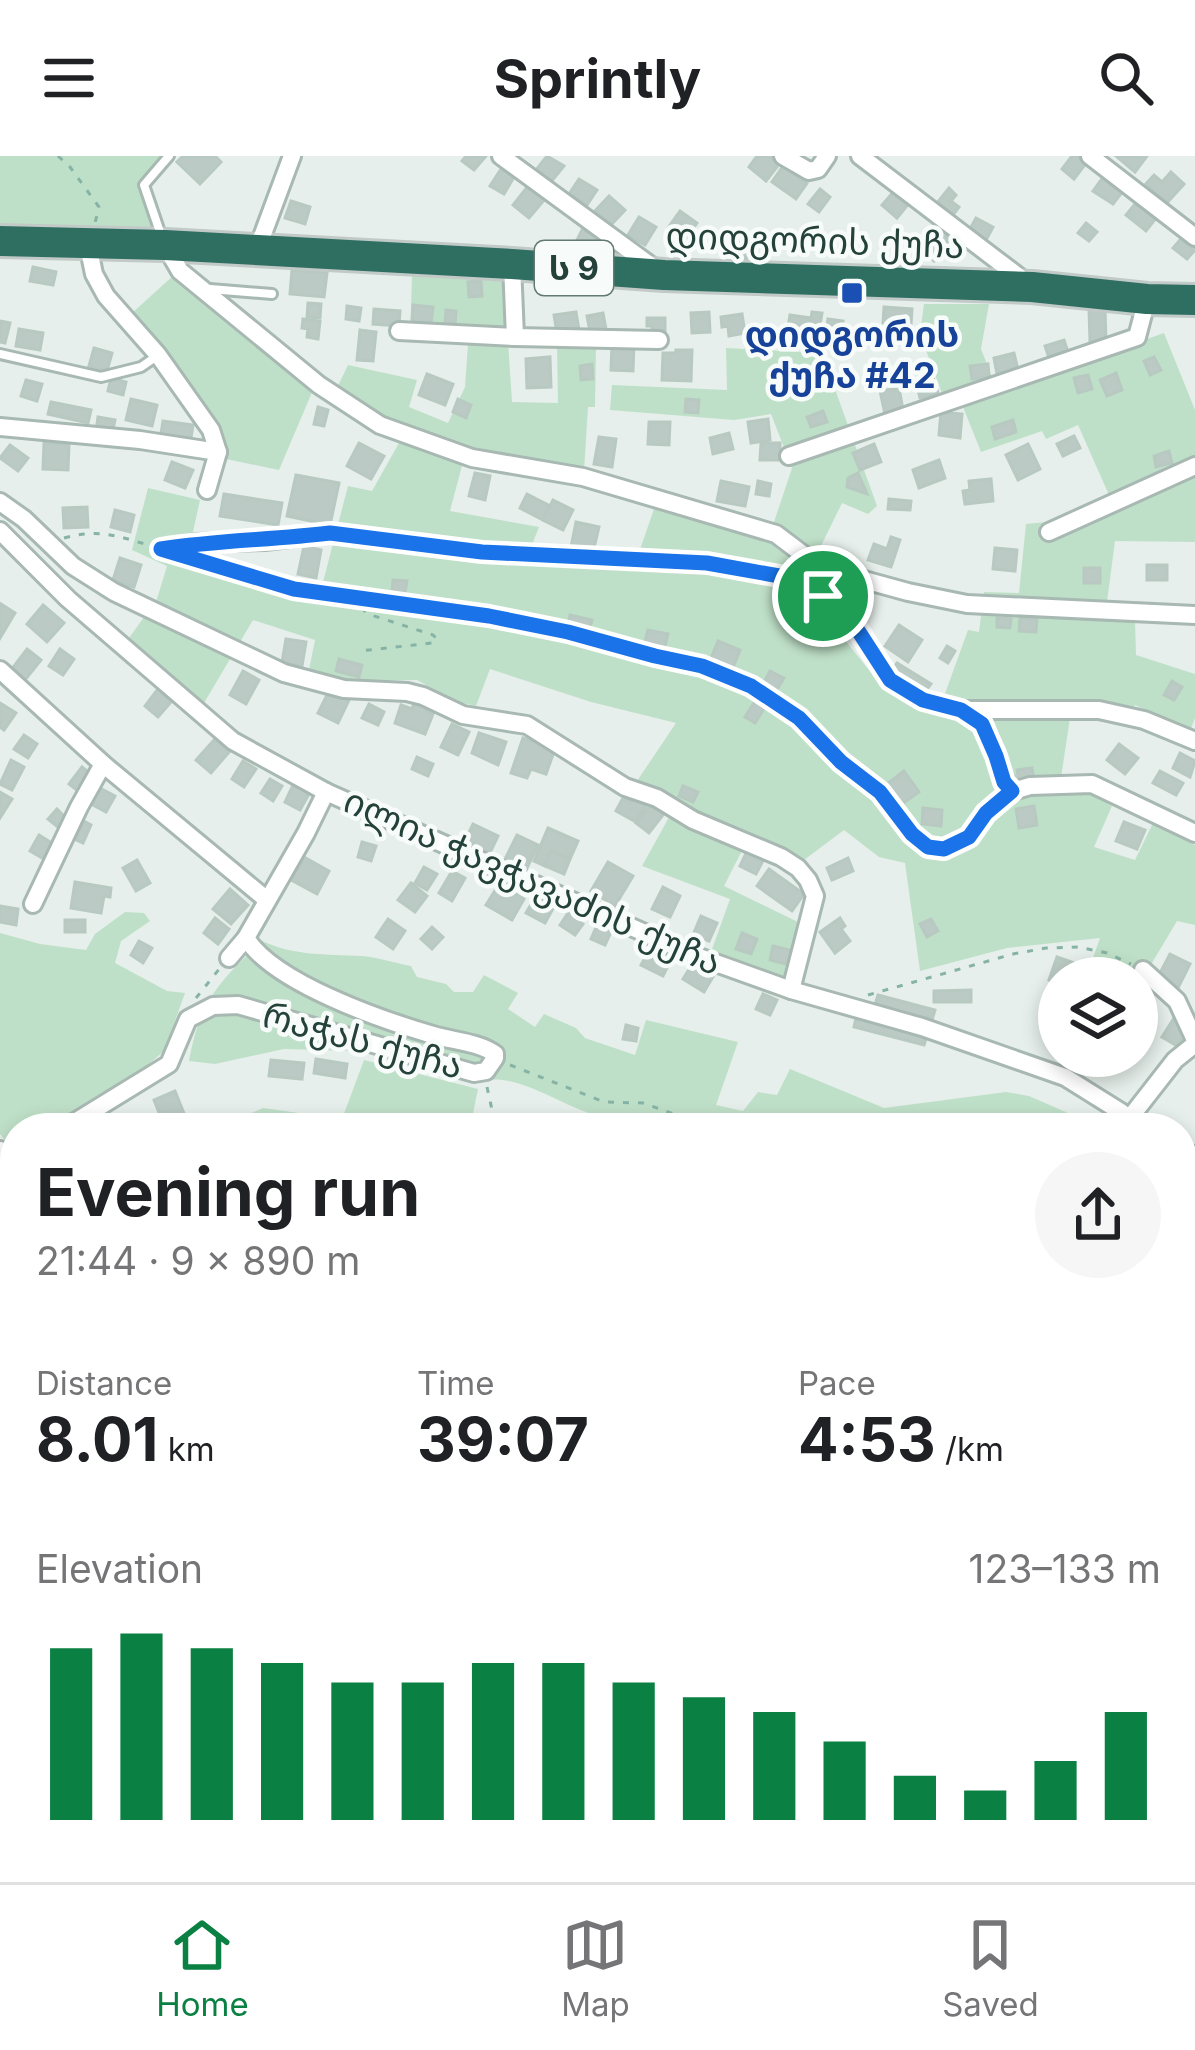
<!DOCTYPE html>
<meta charset="utf-8">
<style>
body{margin:0;font-family:Inter,"Noto Sans Georgian",sans-serif;background:#f6f6f6;color:#202124;height:100vh;display:flex;flex-direction:column;font-size:45px;white-space:nowrap}
*{box-sizing:border-box;margin:0}
p{font-size:39px;color:#757577}
.icon{flex:none;width:66px;height:66px;fill:none;stroke:currentColor;stroke-width:2;stroke-linecap:round;stroke-linejoin:round}
.map{position:relative;flex:1;overflow:hidden}
.panel{position:absolute;left:0px;top:957px;width:1197px;height:771px;display:flex;flex-direction:column;background:#fff;border-radius:48px 48px 0 0;box-shadow:0 6px 18px #0003}
.panel>*{flex:none}
.controls{position:absolute;left:1038px;top:801px;display:grid;gap:24px}
.controls a{display:grid;place-items:center;width:120px;height:120px;border-radius:50%;background:#fff;box-shadow:0 6px 18px #0003;font-size:60px}
.pin{position:absolute;display:grid;place-items:center;width:102px;height:102px;color:#fff;margin:-51px;border:6px solid #fff;border-radius:50%;box-shadow:0 3px 12px #0007}
.round{display:grid;place-items:center;flex:none;width:126px;height:126px;border-radius:63px;background:#f6f6f6}
.headline{display:flex;align-items:center;justify-content:space-between;height:204px;padding:0 36px}
h1{font-size:66px;font-weight:700;line-height:90px}
.metrics{display:grid;grid-template-columns:repeat(3,1fr);gap:18px;height:204px;padding:12px 36px}
.metrics div{display:grid;align-content:center}
.metrics b{font-size:60px;font-weight:700}
.metrics small{font-size:33px;font-weight:400}
.metrics p{font-size:33px}
.chart{height:336px;padding:24px 36px}
.chart p{display:flex;justify-content:space-between}
.chart svg{width:100%;height:216px;margin-top:12px;stroke:#0b8043;stroke-width:6}
header{display:flex;justify-content:space-between;align-items:center;height:156px;padding:0 36px;background:#fff;font-size:54px;font-weight:700}
.tabs{display:flex;justify-content:space-around;align-items:center;height:168px;border-top:3px solid #e0e0e0;background:#fff;font-size:33px;color:#757577}
.tabs a{display:grid;justify-items:center;gap:6px}
.tabs .selected{color:#0b8043}
.map>svg:first-child{display:block}
</style>
<header><svg class="icon" aria-label="menu" viewBox="0 0 24 24"><path d="M4 6h16M4 12h16M4 18h16"/></svg>Sprintly<svg class="icon" aria-label="search" viewBox="0 0 24 24"><circle cx="10" cy="10" r="6"/><path d="M15 15l6 6"/></svg></header>
<div class="map">
<svg width="1195" height="1726" viewBox="0 0 1195 1726">
<rect width="100%" height="100%" fill="#e6efeb"/>
<g fill="#bfe0c8">
<path d="M0,0H161L138,27V33L156,79L0,74Z"/>
<path d="M174,119L313,234L279,314L226,303L209,255L172,204L131,158Z"/>
<path d="M412,120L504,125L512,246L558,247L557,189L596,191L595,251H588L583,331L463,306L450,355L539,371L526,404L634,411L654,353L772,386L790,395L779,432L823,457L886,535L938,557L968,474L979,476L984,436L1019,437L1026,368L1046,366L1109,339L1078,269L1046,283L1042,275L981,296L957,236L943,240L920,178L924,148H989L981,193L998,236L1164,177L1195,254V386L1115,385L1105,461L1135,464L1136,499L1195,518V562L1190,575L1135,549L1126,568L1070,562L1059,635H1088L1112,650L1094,691L1135,704L1153,667L1195,689V769L1177,765L1140,827L1150,832L1137,851V822H1086L1100,782L1007,792L920,815L905,707L879,701L844,674L800,707L750,679L724,730L800,767L788,824L711,796L730,743L642,710L678,645L672,639L637,625L676,567L591,546L490,513L476,550L457,546L417,524L352,525L309,514L315,484L253,464L204,547L129,482L157,443L167,410L132,394L148,332L200,344L189,394L295,427L322,430L348,330L372,335L399,287L371,276L331,244L348,209L417,224L409,251L448,267L465,231L468,188L410,184Z"/>
<path d="M726,192L822,197L877,350L868,358L842,347L818,396L774,366L792,312L771,258L734,264L610,254L612,229L727,234Z"/>
<path d="M125,756L144,757L150,765L121,785L115,807L167,835L185,837L164,895L144,912L54,966L42,972H15V984L7,987L0,978V777L40,788L86,794L95,778Z"/>
<path d="M262,785C294,800 327,798 361,800C377,801 394,807 411,810L417,821L446,828L454,836H473L484,819L518,837L508,853L535,871L544,858L576,872L585,882L635,899L646,864L738,886L716,949L743,955L758,936L777,939L790,913L884,952L1006,936L1029,940L1077,961L1076,972H668C656,967 644,963 631,961C618,960 604,962 592,958C558,948 516,916 482,925L357,895L284,893L215,908L189,905C200,844 219,826 262,785Z"/>
<path d="M364,904L478,933L470,972H217L263,952L342,963Z"/>
<path d="M15,1005V1713H1182V1251L1195,1254V1726H0V1006L5,1009Z"/>
</g>
<g fill="#bbcac4" stroke="#b8c9c2" stroke-width="3">
<path d="M183,0H215L221,6L200,28L177,6Z"/>
<path d="M466,0H486L474,14L462,5Z"/>
<path d="M547,0L564,10L551,26L536,14Z"/>
<path d="M757,0H771L780,7L766,25L749,11Z"/>
<path d="M1072,0L1090,2L1074,23L1062,13Z"/>
<path d="M1116,0H1147L1135,16Z"/>
<path d="M783,10L807,27L796,43L772,26Z"/>
<path d="M501,13L514,21L504,38L490,30Z"/>
<path d="M1171,16L1184,28L1167,47L1146,28L1154,19L1162,26Z"/>
<path d="M1106,17L1126,31L1113,48L1093,35Z"/>
<path d="M579,23L597,34L587,49L569,38Z"/>
<path d="M528,30L545,43L529,62L513,49Z"/>
<path d="M949,32L956,39L951,45L959,51L953,59L937,47Z"/>
<path d="M820,33L830,41L819,56L808,48Z"/>
<path d="M895,34L910,46L897,62L882,49Z"/>
<path d="M609,40L625,54L611,69L595,55Z"/>
<path d="M1140,42L1160,57L1146,75L1126,59Z"/>
<path d="M291,45L310,51L305,68L285,62Z"/>
<path d="M680,55L697,67L685,84L668,72Z"/>
<path d="M639,61L656,71L645,89L628,79Z"/>
<path d="M976,62L993,71L986,84L969,75Z"/>
<path d="M1086,67L1097,76L1089,85L1078,77Z"/>
<path d="M582,74L602,82L596,96L576,86Z"/>
<path d="M944,77L951,83L934,105L927,99Z"/>
<path d="M1185,78L1195,86V94L1187,103L1173,92Z"/>
<path d="M738,86L752,94L745,106L730,98Z"/>
<path d="M33,111L56,116L53,129L30,125Z"/>
<path d="M292,114L327,117L324,141L290,138Z"/>
<path d="M481,125L482,140L469,141L468,126Z"/>
<path d="M308,147L321,148L320,162L307,161Z"/>
<path d="M413,149L433,151L431,167L412,165Z"/>
<path d="M347,150L361,152L359,165L346,163Z"/>
<path d="M884,151L912,153L911,169L883,167Z"/>
<path d="M374,153L400,155L399,170L373,168Z"/>
<path d="M1089,153H1105L1106,186H1090Z"/>
<path d="M446,154L456,155L455,170L445,169Z"/>
<path d="M576,156L579,174L557,177L554,159Z"/>
<path d="M709,156L710,176L692,177L691,157Z"/>
<path d="M812,156L822,157L818,182L808,180Z"/>
<path d="M603,157L606,173L590,176L587,160Z"/>
<path d="M742,158L745,177L729,180L728,170L722,171L721,161Z"/>
<path d="M790,159L811,162L808,180L787,177Z"/>
<path d="M647,162H665V180H652V170H647Z"/>
<path d="M303,163L320,165L318,183L307,181L308,173L302,172Z"/>
<path d="M828,163L843,165L840,184L825,182Z"/>
<path d="M0,165L10,167L5,187L0,186Z"/>
<path d="M19,173L43,177L40,194L16,190Z"/>
<path d="M360,174L376,176L373,205L357,204Z"/>
<path d="M1064,184L1069,199L1050,205L1045,190Z"/>
<path d="M612,188H634L633,215L611,214Z"/>
<path d="M94,192L112,197L107,215L89,210Z"/>
<path d="M676,194H692L691,225L662,224L663,197H676Z"/>
<path d="M1014,197L1019,218L998,223L994,202Z"/>
<path d="M550,201L551,231L527,232L526,203Z"/>
<path d="M1154,201L1161,214L1150,219L1144,205Z"/>
<path d="M592,208L593,223L581,224L580,210Z"/>
<path d="M988,208L989,221L972,223L970,210Z"/>
<path d="M1116,217L1122,234L1107,240L1100,224Z"/>
<path d="M427,218L453,228L445,249L419,239Z"/>
<path d="M1088,219L1092,233L1078,237L1074,222Z"/>
<path d="M933,221L938,237L920,242L916,226Z"/>
<path d="M111,222L126,226L123,239L108,235Z"/>
<path d="M26,224L42,228L37,245L21,240Z"/>
<path d="M899,232L903,254L885,258L880,235Z"/>
<path d="M131,243L157,249L152,270L126,264Z"/>
<path d="M458,243L471,249L466,262L453,256Z"/>
<path d="M686,243L699,244L698,257L685,256Z"/>
<path d="M51,246L91,254L88,267L48,258Z"/>
<path d="M318,251L328,254L324,270L314,268Z"/>
<path d="M823,255L827,266L811,271L807,261Z"/>
<path d="M941,256L962,258L960,282L939,279Z"/>
<path d="M98,261L115,264L112,278L96,275Z"/>
<path d="M768,263L770,284L751,287L748,266Z"/>
<path d="M1013,264L1016,276L995,283L992,271Z"/>
<path d="M163,265L193,269L190,288L160,284Z"/>
<path d="M649,266H670L669,289L648,288Z"/>
<path d="M729,277L733,293L713,298L710,282Z"/>
<path d="M1074,280L1080,292L1063,300L1057,288Z"/>
<path d="M599,281L616,283L612,311L594,308Z"/>
<path d="M44,287L69,288L68,314L43,313Z"/>
<path d="M359,287L384,300L371,323L347,310Z"/>
<path d="M761,287H780V304H760Z"/>
<path d="M874,288L881,306L860,314L853,297Z"/>
<path d="M1028,288L1040,313L1018,324L1006,299Z"/>
<path d="M10,289L28,302L18,315L0,302Z"/>
<path d="M1169,295L1172,307L1156,311L1154,300Z"/>
<path d="M939,304L945,322L919,332L913,314Z"/>
<path d="M172,306L193,314L185,332L165,324Z"/>
<path d="M475,317L490,320L485,344L469,340Z"/>
<path d="M858,317L867,338L847,331L848,322Z"/>
<path d="M296,319L339,327L330,369L287,360Z"/>
<path d="M991,323L993,345L965,348L963,335L970,334L969,325Z"/>
<path d="M721,325L749,331L745,350L717,345Z"/>
<path d="M758,325L771,328L769,340L756,338Z"/>
<path d="M224,338L282,347L278,369L220,360Z"/>
<path d="M527,338L550,350L543,364L520,352Z"/>
<path d="M889,343L911,345L910,354L888,353Z"/>
<path d="M553,344L573,354L563,374L543,364Z"/>
<path d="M87,351L88,371L64,372L63,352Z"/>
<path d="M115,354L134,359L130,376L111,371Z"/>
<path d="M576,366L599,371L593,396L571,391Z"/>
<path d="M891,381L900,384L891,411L868,404L874,388L887,393Z"/>
<path d="M304,390L321,394L316,422L298,418Z"/>
<path d="M995,392L1017,394L1015,415L993,413Z"/>
<path d="M120,402L141,409L134,431L113,424Z"/>
<rect x="1147" y="409" width="20" height="15"/>
<rect x="1084" y="412" width="16" height="15"/>
<path d="M393,424L407,425L405,437L392,436Z"/>
<path d="M1,448L15,457L0,482V450Z"/>
<path d="M43,449L64,467L47,486L27,468Z"/>
<path d="M570,459L592,464L589,475L568,470Z"/>
<path d="M997,462L1011,463L1010,472L997,471Z"/>
<path d="M1020,462L1037,463L1036,476L1019,475Z"/>
<path d="M899,469L922,484L908,506L885,490Z"/>
<path d="M648,474L668,478L664,494L644,489Z"/>
<path d="M286,483L306,486L302,510L282,506Z"/>
<path d="M718,485L740,494L732,514L710,505Z"/>
<path d="M947,490L955,495L948,507L940,502Z"/>
<path d="M27,493L41,504L24,525L11,514Z"/>
<path d="M60,493L74,503L63,519L49,510Z"/>
<path d="M339,503L362,509L359,521L336,515Z"/>
<path d="M897,507L931,528L924,537L891,516Z"/>
<path d="M243,515L259,524L246,548L230,539Z"/>
<path d="M770,515L784,522L776,535L763,528Z"/>
<path d="M1172,525L1182,531L1174,544L1164,539Z"/>
<path d="M158,533L172,545L158,561L145,550Z"/>
<path d="M329,535L349,544L338,567L318,557Z"/>
<path d="M415,544L429,549L426,555L433,558L425,578L395,567L401,549L412,553Z"/>
<path d="M755,545L765,551L755,567L745,561Z"/>
<path d="M0,547L16,557L4,574L0,571Z"/>
<path d="M369,548L384,556L378,569L362,562Z"/>
<path d="M452,568L469,576L458,599L441,591Z"/>
<path d="M479,577L506,586L498,609L472,597Z"/>
<path d="M24,579L37,588L28,602L14,593Z"/>
<path d="M523,582L555,593L546,618L531,613L527,622L511,617Z"/>
<path d="M215,583L229,596L211,617L196,604Z"/>
<path d="M1119,588L1138,602L1125,618L1107,604Z"/>
<path d="M1180,597L1195,605L1190,621L1173,612Z"/>
<path d="M417,601L433,608L428,620L412,613Z"/>
<path d="M11,604L24,611L12,634L0,628Z"/>
<path d="M243,605L256,613L244,631L232,623Z"/>
<path d="M82,611L94,621L82,638L69,628Z"/>
<path d="M1032,612L1034,623L1019,626L1017,614Z"/>
<path d="M904,615L919,636L898,651L883,631Z"/>
<path d="M1160,615L1183,627L1176,639L1153,627Z"/>
<path d="M270,623L282,630L273,645L261,637Z"/>
<path d="M294,627L310,636L300,654L285,646Z"/>
<path d="M683,630L698,636L693,646L679,640Z"/>
<path d="M100,632L115,640L106,656L91,648Z"/>
<path d="M0,636L12,643L0,662Z"/>
<path d="M636,638L648,645L636,666L616,655L623,642L631,646Z"/>
<path d="M653,645L666,655L649,677L636,667Z"/>
<path d="M1034,650L1037,669L1019,672L1016,653Z"/>
<path d="M923,652L942,654L941,670L922,668Z"/>
<path d="M57,653L67,663L59,672L48,663Z"/>
<path d="M80,663L91,669L83,687L72,682Z"/>
<path d="M1124,666L1145,674L1137,693L1116,685Z"/>
<path d="M473,668L498,680L488,701L463,689Z"/>
<path d="M548,672L578,685L570,703L551,695L545,710L534,705Z"/>
<path d="M39,679L58,691L49,706L30,695Z"/>
<path d="M517,679L538,689L526,714L505,703Z"/>
<path d="M362,686L376,690L371,705L358,701Z"/>
<path d="M748,693L765,701L756,718L740,710Z"/>
<path d="M551,695L570,703L564,718L545,710Z"/>
<path d="M304,701L329,715L317,738L291,724Z"/>
<path d="M848,702L853,715L832,724L827,712Z"/>
<path d="M137,704L150,727L136,735L123,712Z"/>
<path d="M608,706L633,720L615,750L591,735Z"/>
<path d="M424,711L437,718L427,734L415,727Z"/>
<path d="M769,713L804,738L792,755L757,730Z"/>
<path d="M452,715L465,722L452,745L439,737Z"/>
<path d="M75,726L111,732L110,741L104,740L101,757L71,752Z"/>
<path d="M411,727L427,740L415,756L398,744Z"/>
<path d="M499,728L524,743L512,764L486,749Z"/>
<path d="M663,731L680,740L670,761L652,753Z"/>
<path d="M230,733L248,749L231,768L213,753Z"/>
<path d="M538,737L556,747L545,767L526,757Z"/>
<path d="M0,750L18,753L16,769L0,766Z"/>
<path d="M568,757L583,768L575,779L560,769Z"/>
<path d="M701,760L717,767L709,785L693,779Z"/>
<path d="M215,762L229,773L218,788L204,777Z"/>
<path d="M840,762L845,770L841,773L850,785L835,797L820,776Z"/>
<path d="M388,763L405,775L393,793L376,781Z"/>
<path d="M931,763L938,775L927,781L920,768Z"/>
<rect x="65" y="764" width="20" height="12"/>
<path d="M597,769L611,776L605,789L591,783Z"/>
<path d="M432,771L443,781L432,793L421,783Z"/>
<path d="M742,777L757,783L751,798L736,793Z"/>
<path d="M139,785L152,792L143,807L131,799Z"/>
<path d="M773,790L793,795L789,809L770,804Z"/>
<path d="M651,791L672,802L663,820L641,809Z"/>
<path d="M1170,798L1190,808L1178,832L1158,821Z"/>
<path d="M1057,801L1077,808L1072,822H1059V827L1049,824Z"/>
<path d="M693,807L714,819L704,836L683,823Z"/>
<path d="M971,834V846H934V835Z"/>
<path d="M763,838L777,844L770,859L756,853Z"/>
<path d="M878,839L935,854L932,864L875,849Z"/>
<path d="M857,858L928,876L924,889L854,871Z"/>
<path d="M1174,862L1189,871L1177,890L1162,881Z"/>
<path d="M626,869L638,872L636,885L623,883Z"/>
<path d="M316,903L347,908L345,922L314,917Z"/>
<path d="M271,904L304,907L302,923L269,920Z"/>
<path d="M175,935L185,960L164,969L154,944Z"/>
<path d="M1188,1015L1195,1021L1193,1039L1182,1030V1022Z"/>
<path d="M1185,1141L1195,1145L1194,1161L1182,1155Z"/>
</g>
<g fill="none" stroke-linecap="round" stroke-linejoin="round">
<g stroke="#a8b8b2" stroke-width="14">
<g id="lane">
<path d="M162,82L144,29L169,0"/>
<path d="M210,133L272,138"/>
<path d="M0,198L101,221L141,211L157,200"/>
</g>
</g>
<g stroke="#a8b8b2" stroke-width="22">
<g id="street">
<path d="M501,0L658,115"/>
<path d="M783,0L809,15L818,13L827,0"/>
<path d="M860,0L1027,127"/>
<path d="M1090,0L1195,81"/>
<path d="M88,89L94,118L106,140L158,199L211,274L218,296L207,334"/>
<path d="M165,89L180,115L319,229L380,269L472,302L583,321L776,378L809,403L846,419L908,436L967,448L1195,459"/>
<path d="M257,94L292,0"/>
<path d="M512,108L515,181L659,184"/>
<path d="M399,175L515,181"/>
<path d="M0,271L140,284L218,296"/>
<path d="M789,300L1137,181L1147,143"/>
<path d="M0,346L24,363L73,410L114,436L284,517L344,533L407,536L423,540L463,559L527,569L625,631L657,642L693,664L781,701L798,712L808,724L815,740L791,834"/>
<path d="M0,375L68,443L233,585L326,636L699,801L791,834L922,871L1065,921L1121,956L1139,972"/>
<path d="M1049,376L1195,310"/>
<path d="M161,393L196,387L265,385L330,377L482,396L707,408L796,423L823,439L859,476L890,524L923,544L961,554H1099L1144,564L1195,585"/>
<path d="M0,514L103,608L267,744"/>
<path d="M962,555C967,558 973,561 978,565C997,583 995,616 1013,635L1030,630L1092,628L1195,677"/>
<path d="M33,748L79,651L103,608"/>
<path d="M229,802L246,782L306,677L326,636"/>
<path d="M1143,814L1177,845L1195,884"/>
<path d="M1129,963L1175,904L1195,888"/>
<path d="M65,972L169,908L188,863L213,850L238,849L474,917L486,915L495,902V898C479,886 452,885 433,879C382,864 274,827 246,782"/>
<path d="M0,994L6,998L15,995"/>
<path d="M1182,995L1195,1000"/>
<path d="M1182,1113L1195,1118"/>
</g>
</g>
<g stroke="#c2cac8" stroke-width="36">
<path id="highway" d="M0,85L165,89L512,108L664,119L1032,131L1147,143L1195,144"/>
</g>
<g stroke="#86b3a5" stroke-width="3" stroke-dasharray="6 9" stroke-linecap="butt">
<path d="M58,0L70,11L99,51L95,67"/>
<path d="M64,382C98,373 115,379 148,389"/>
<path d="M197,404L294,432L489,460L568,476L655,501L702,510L751,530L799,562L841,606L880,636L912,678L928,691L944,693L969,681L986,657L1000,645"/>
<path d="M350,442L368,458L433,479L437,483L432,487L360,495"/>
<path d="M868,839L1013,798L1046,792L1078,791L1107,797L1131,808"/>
<path d="M196,842L220,812"/>
<path d="M510,909L604,946L643,947L713,972"/>
<path d="M487,931L496,972"/>
</g>
<use href="#lane" stroke="#fff" stroke-width="8"/>
<use href="#street" stroke="#fff" stroke-width="16"/>
<use href="#highway" stroke="#2f6f62" stroke-width="30"/>
</g>
<g fill="none" stroke-linecap="round" stroke-linejoin="round">
<g stroke="#fff" stroke-width="24">
<path id="route" d="M330,377L482,396L707,407L796,423L823,440L859,476L890,524L923,544L961,554L982,568L996,600L1004,626L1012,635L986,657L969,681L944,693L928,691L912,678L880,636L841,606L799,562L751,530L702,510L655,500L568,476L489,460L294,433L161,393C217,384 273,384 330,377Z"/>
</g>
<use href="#route" stroke="#1a73e8" stroke-width="15"/>
</g>
<rect fill="#1a4fb4" stroke="#f7fbf9" stroke-width="4.5" x="840" y="125" width="24" height="24" rx="6"/>
<g text-anchor="middle" stroke-width="9" stroke-linejoin="round" paint-order="stroke">
<rect fill="#f7fbf9" stroke="#637a73" stroke-width="3" x="535" y="85" width="78" height="54" rx="9"/>
<g font-size="33" font-weight="bold" fill="#24423a">
<text x="574" y="124">ს 9</text>
</g>
<g font-size="36" fill="#24423a" stroke="#f7fbf9">
<text transform="translate(815 84) rotate(2)" y="13">დიდგორის ქუჩა</text>
<text transform="translate(533 725) rotate(24)" y="13">ილია ჭავჭავაძის ქუჩა</text>
<text transform="translate(363 884) rotate(15)" y="13">რაჭას ქუჩა</text>
</g>
<g font-size="36" font-weight="bold" fill="#164399" stroke="#f7fbf9">
<text x="852" y="191">დიდგორის<tspan x="852" dy="41">ქუჩა #42</tspan></text>
</g>
</g>
</svg>
<div class="controls">
<a><svg class="icon" aria-label="layers" viewBox="0 0 24 24"><path d="M12 4l9 5-9 5-9-5zM3 14l9 5 9-5"/></svg></a>
</div>
<div class="pin" style="left:823px;top:440px;background:#1e9e55"><svg class="icon" aria-label="arrive" viewBox="0 0 24 24"><path d="M6 21V4h12l-3 4 3 4H6"/></svg></div>
<section class="panel">
<div class="headline"><div><h1>Evening run</h1><p>21:44 · 9 × 890 m</p></div><a class="round"><svg class="icon" aria-label="share" viewBox="0 0 24 24"><path d="M12 15V3M7 8l5-5 5 5M5 13v7h14v-7"/></svg></a></div>
<div class="metrics">
<div><p>Distance</p><b>8.01<small> km</small></b></div>
<div><p>Time</p><b>39:07</b></div>
<div><p>Pace</p><b>4:53<small> /km</small></b></div>
</div>
<div class="chart"><p><span>Elevation</span>123–133 m</p>
<svg viewBox="0 0 160 44" preserveAspectRatio="none"><path d="M5 44V9M15 44V6M25 44V9M35 44V12M45 44V16M55 44V16M65 44V12M75 44V12M85 44V16M95 44V19M105 44V22M115 44V28M125 44V35M135 44V38M145 44V32M155 44V22"/></svg>
</div>
</section>
</div>
<nav class="tabs">
<a class="selected"><svg class="icon" aria-label="home" viewBox="0 0 24 24"><path d="M3 11l9-7 9 7M6 9v11h12V9"/></svg>Home</a>
<a><svg class="icon" aria-label="map" viewBox="0 0 24 24"><path d="M3 6l6-2 6 2 6-2v14l-6 2-6-2-6 2zM9 4v14M15 6v14"/></svg>Map</a>
<a><svg class="icon" aria-label="saved" viewBox="0 0 24 24"><path d="M7 4h10v16l-5-4-5 4z"/></svg>Saved</a>
</nav>
